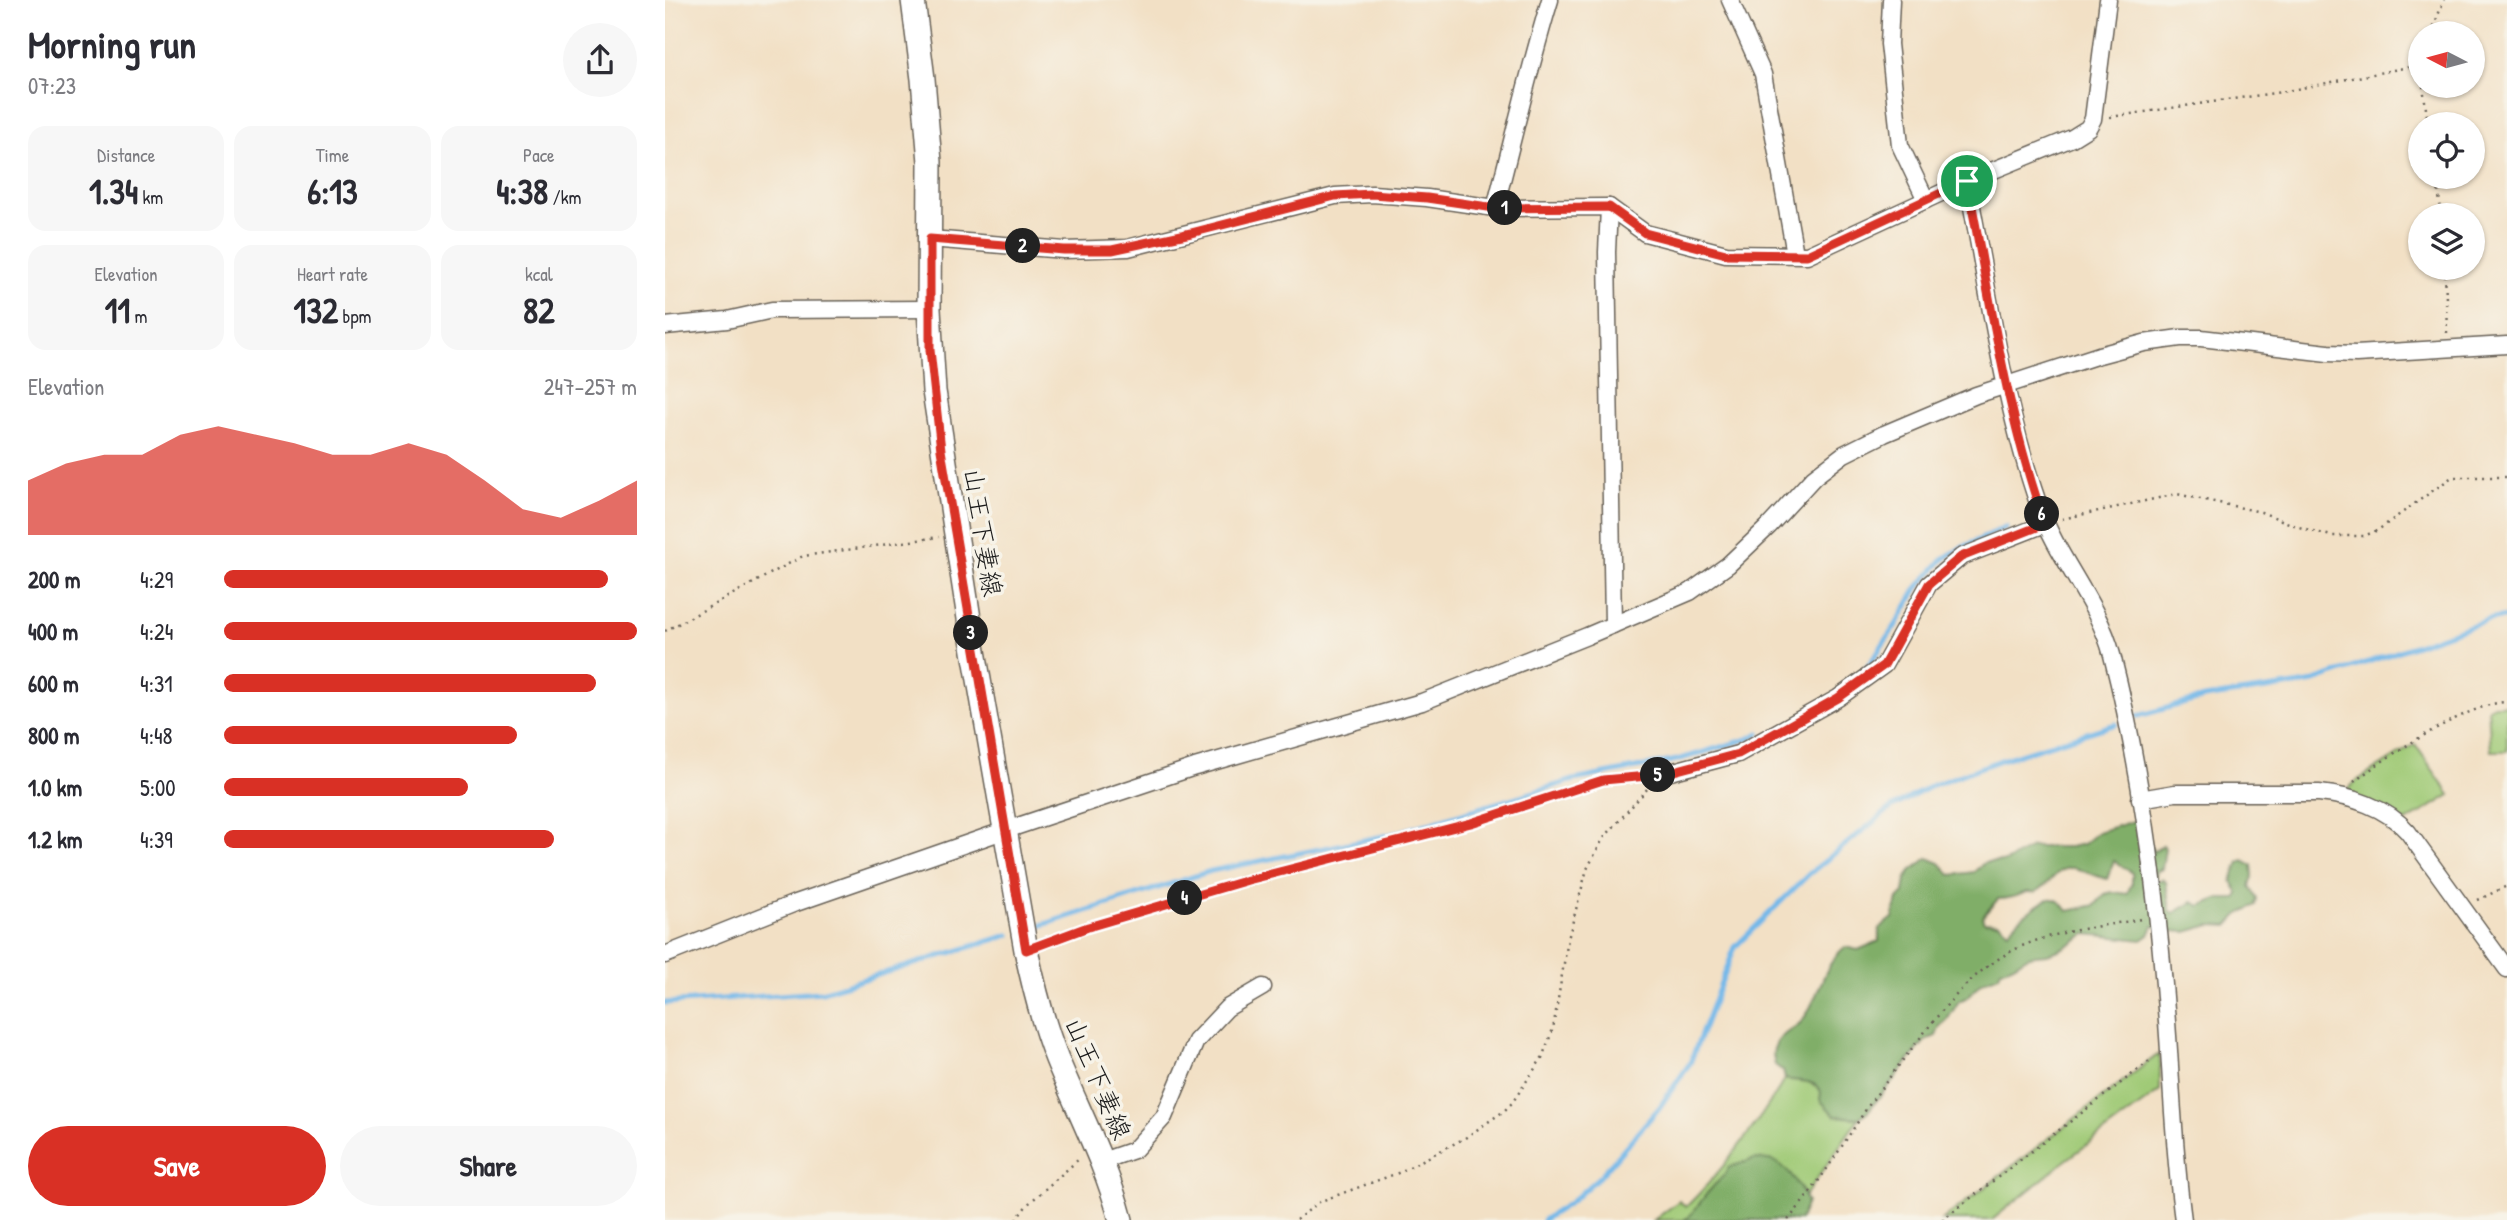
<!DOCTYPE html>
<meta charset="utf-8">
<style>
body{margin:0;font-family:"Patrick Hand","Klee One",sans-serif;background:#f7f7f7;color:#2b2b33;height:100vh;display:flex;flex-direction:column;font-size:26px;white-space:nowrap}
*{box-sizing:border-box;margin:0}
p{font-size:23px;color:#7c7c81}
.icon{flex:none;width:38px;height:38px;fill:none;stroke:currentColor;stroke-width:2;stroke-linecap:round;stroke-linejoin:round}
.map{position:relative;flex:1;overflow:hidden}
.details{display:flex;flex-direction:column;background:#fff;width:665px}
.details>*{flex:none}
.needle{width:46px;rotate:276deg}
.controls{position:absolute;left:1743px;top:21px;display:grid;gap:14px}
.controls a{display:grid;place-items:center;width:77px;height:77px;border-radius:50%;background:#fff;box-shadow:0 2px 5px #0004;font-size:35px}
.pin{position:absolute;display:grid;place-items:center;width:60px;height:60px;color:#fff;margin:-30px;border:4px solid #fff;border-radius:50%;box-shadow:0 2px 7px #0007}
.km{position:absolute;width:35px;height:35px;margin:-18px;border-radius:50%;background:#222;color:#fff;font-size:19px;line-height:35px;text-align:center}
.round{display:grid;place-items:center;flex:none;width:74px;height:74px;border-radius:37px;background:#f7f7f7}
.headline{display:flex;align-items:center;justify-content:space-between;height:119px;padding:0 28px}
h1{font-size:38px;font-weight:700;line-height:52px}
.stats{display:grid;grid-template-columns:repeat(3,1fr);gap:10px;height:119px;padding:7px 28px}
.stats div{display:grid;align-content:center;border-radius:18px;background:#f7f7f7;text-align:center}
.stats b{font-size:35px;font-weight:700}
.stats small{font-size:19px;font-weight:400}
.stats p{font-size:19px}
.chart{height:196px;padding:14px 28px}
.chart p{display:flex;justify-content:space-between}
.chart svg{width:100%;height:126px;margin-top:7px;fill:#d93025;opacity:.7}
.action{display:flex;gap:14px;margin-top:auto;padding:14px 28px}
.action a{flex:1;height:80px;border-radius:42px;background:#d93025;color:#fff;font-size:28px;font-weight:700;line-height:80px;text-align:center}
.action a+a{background:#f7f7f7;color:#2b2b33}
ul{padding:0 28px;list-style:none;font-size:23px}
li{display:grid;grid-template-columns:112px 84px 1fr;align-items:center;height:52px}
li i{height:18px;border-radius:9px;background:#d93025}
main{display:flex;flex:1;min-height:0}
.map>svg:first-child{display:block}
</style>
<main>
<section class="details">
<div class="headline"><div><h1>Morning run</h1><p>07:23</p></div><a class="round"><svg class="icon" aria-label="share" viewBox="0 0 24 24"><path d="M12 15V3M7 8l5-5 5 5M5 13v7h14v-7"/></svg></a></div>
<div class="stats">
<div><p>Distance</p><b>1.34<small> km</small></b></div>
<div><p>Time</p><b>6:13</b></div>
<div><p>Pace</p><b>4:38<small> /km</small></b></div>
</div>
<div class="stats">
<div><p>Elevation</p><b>11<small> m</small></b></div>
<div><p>Heart rate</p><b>132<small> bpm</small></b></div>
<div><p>kcal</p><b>82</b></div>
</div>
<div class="chart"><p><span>Elevation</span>247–257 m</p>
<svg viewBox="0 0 160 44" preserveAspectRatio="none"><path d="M0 44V25L10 19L20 16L30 16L40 9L50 6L60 9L70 12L80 16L90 16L100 12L110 16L120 25L130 35L140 38L150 32L160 25V44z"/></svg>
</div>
<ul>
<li><b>200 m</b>4:29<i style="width:93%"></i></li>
<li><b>400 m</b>4:24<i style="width:100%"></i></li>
<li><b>600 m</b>4:31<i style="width:90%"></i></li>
<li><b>800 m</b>4:48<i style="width:71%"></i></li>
<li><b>1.0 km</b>5:00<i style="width:59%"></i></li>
<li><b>1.2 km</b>4:39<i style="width:80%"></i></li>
</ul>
<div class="action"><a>Save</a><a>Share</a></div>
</section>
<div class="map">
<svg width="1842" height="1220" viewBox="0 0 1842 1220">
<rect width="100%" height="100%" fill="#f7f3e8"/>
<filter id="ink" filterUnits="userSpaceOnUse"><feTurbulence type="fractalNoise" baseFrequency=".0143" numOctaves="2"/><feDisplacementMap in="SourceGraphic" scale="14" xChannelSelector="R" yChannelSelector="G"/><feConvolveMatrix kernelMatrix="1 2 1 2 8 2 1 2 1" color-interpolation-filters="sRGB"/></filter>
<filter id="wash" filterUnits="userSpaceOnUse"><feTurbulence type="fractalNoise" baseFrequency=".00686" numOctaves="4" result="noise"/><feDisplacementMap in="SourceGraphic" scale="28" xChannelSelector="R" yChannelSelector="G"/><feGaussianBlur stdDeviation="1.57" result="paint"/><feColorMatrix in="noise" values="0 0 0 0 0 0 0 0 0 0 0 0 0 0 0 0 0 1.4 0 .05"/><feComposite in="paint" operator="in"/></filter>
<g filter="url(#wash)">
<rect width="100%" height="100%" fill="#f2e0c5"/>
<g fill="#a0ca77" stroke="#5e734a" stroke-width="2">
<path d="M1829,705H1842V751H1826L1823,708Z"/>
<path d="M1750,744L1785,795L1741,822L1681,792L1690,782Z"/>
<path d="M1495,1053V1091L1400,1161L1327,1220H1277Z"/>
<path d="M1120,1079L1142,1081L1154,1087L1180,1117L1194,1118L1140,1196L1136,1189L1060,1177L1046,1189L1025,1216L1019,1220H989L1014,1201L1021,1207C1060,1168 1091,1126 1120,1079Z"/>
</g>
<g fill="#80ae68" stroke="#4e6542" stroke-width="2" fill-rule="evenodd">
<path d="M1468,821L1477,826L1488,852L1498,845L1500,848L1497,869L1490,872L1491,882L1497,879L1501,882L1505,911L1509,913L1528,902L1535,906L1552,899H1571L1574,894L1567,881L1574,862L1579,860L1587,865L1588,876L1585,887L1592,898L1591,905L1573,915L1563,926L1546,925L1521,932L1507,931L1488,926L1484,935L1477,940L1421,934C1408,942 1398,950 1382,954C1375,955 1367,954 1360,958C1351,963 1347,968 1336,969L1334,975L1316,982L1303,997L1294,1001L1282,1020L1275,1026L1271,1036L1261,1040L1254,1048L1204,1110L1194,1118L1170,1116L1155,1100L1156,1092C1149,1078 1133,1082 1120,1079L1118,1071L1110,1065C1108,1057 1107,1051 1111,1044C1116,1034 1129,1029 1136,1022C1155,999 1156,966 1180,947L1193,950L1214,941V929L1228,918L1233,899L1239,893L1241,879L1246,871L1263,858L1275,863L1286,875L1309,872L1320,862H1340L1367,847H1405L1418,844L1433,832ZM1449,861L1467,873V883L1462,894L1448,892L1440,894L1430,905L1403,911C1389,891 1381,899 1365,911C1356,917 1351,922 1344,931L1334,923L1319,922L1317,917L1333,899C1343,899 1350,897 1359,893C1362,891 1366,893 1370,892C1384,887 1390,868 1406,868C1413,867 1432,877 1442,879Z"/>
<path d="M1090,1159C1095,1160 1103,1159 1108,1161C1124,1167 1135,1187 1142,1202L1135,1220H1019C1031,1212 1036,1199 1046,1189C1053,1180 1060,1177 1064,1167Z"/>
</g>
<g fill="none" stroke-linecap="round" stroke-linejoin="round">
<g stroke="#73b8e9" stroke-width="5">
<path d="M1199,672L1231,625L1252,588L1278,559L1296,548L1341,527"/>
<path d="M1473,716L1539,698L1644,683L1822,620L1842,617"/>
<path d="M368,928L546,871L724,835L909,780L1012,760L1083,739L1094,733"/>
<path d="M0,1003L157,992L344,935"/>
<path d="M878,1220L906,1202L937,1174L994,1108L1025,1063L1070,947L1144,874L1226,808L1268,785L1336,760L1451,724"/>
</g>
</g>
</g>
<g filter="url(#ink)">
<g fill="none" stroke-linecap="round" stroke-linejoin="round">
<g stroke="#676157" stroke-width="19">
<g id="minor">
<path d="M1065,0L1098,74L1130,254"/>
<path d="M1226,0L1224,44L1235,145L1261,200"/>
<path d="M1302,181C1323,287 1338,404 1374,506C1392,558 1433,602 1447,655C1477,773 1493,901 1502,1022C1507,1088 1509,1154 1518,1220"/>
<path d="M944,207L942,252L948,625"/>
<path d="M830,208C848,139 864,69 885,0"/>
<path d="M265,239L399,250L463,248L670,196L707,194L762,198L830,208L944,207L980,233L1061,254L1142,255L1302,181L1407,138L1423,128L1428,119L1443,0"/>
<path d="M0,326L62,320L107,310L264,309"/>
<path d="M994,775L1073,754L1173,698L1219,665L1264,584L1296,557L1380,524"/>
<path d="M1475,799L1510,793H1654C1686,796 1721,807 1743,832L1842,969"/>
<path d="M0,955L128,904L341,830L530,767L757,702L922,636L1025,592L1063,565L1104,526L1149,477L1179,454L1219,434L1311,395L1434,355L1479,343L1515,338H1536L1663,353L1691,354L1842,345"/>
<path d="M437,1161L469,1150L499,1117L531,1041L562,1008L598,987"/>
</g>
</g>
<g stroke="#676157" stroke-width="26">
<path id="secondary" d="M248,0L258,79L265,162L264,309L269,391L309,651L361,950C369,988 378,1024 392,1059C414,1113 441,1163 456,1220"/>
</g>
<g stroke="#676157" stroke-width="2.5" stroke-dasharray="2 5" stroke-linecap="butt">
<path d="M1766,33L1779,0"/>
<path d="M1755,63V70"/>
<path d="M1758,86L1763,124"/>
<path d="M1445,117L1616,92L1754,65"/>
<path d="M1771,177L1777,215"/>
<path d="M1780,268L1782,333"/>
<path d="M1397,519L1512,494L1596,512L1634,527L1666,536H1699L1713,530L1787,477H1842"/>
<path d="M0,631L138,556L274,537"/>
<path d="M1689,782C1718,758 1806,702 1842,702"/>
<path d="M1813,900L1842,886"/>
<path d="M380,943L423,927L583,879L805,823L938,780L980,776"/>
<path d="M351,1220L362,1205L414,1159"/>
<path d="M631,1220L656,1201L733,1173L800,1138L839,1111L847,1103L877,1058L888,1029L903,939L922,869L938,839L983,788"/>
<path d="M1123,1220C1155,1183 1179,1142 1206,1102C1220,1083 1234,1065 1248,1047C1280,1006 1312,964 1362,944C1397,930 1439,926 1476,919"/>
<path d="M1277,1220L1487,1059"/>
</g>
<use href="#minor" stroke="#fff" stroke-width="16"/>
<use href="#secondary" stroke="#fff" stroke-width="23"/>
</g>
</g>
<g fill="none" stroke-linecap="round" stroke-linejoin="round" filter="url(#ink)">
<g stroke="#fff" stroke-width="14">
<path id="route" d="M1302,181C1325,296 1341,414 1380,524L1296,557L1264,584L1219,665L1173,698L1073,754L994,775L938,780L806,823L583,880L423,927L361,950L276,450L265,350V239L399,250H447L526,233L670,196L707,194L762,198L830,208L944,207L980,233L1061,254L1142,255Z"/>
</g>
<use href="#route" stroke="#d93025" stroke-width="9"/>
</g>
<g text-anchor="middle" stroke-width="7" stroke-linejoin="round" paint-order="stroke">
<g font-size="26" fill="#1c1c1c" stroke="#f7f3e8">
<text transform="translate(318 532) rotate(81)" y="9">山王下妻線</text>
<text transform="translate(433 1078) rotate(67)" y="9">山王下妻線</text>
</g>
</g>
</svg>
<div class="controls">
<a><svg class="needle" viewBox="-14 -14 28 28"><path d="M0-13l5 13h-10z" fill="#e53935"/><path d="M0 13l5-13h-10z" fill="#7c7c81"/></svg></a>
<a><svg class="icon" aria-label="locate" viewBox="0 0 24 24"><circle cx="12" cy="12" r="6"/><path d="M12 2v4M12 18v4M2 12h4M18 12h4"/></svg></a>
<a><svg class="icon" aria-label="layers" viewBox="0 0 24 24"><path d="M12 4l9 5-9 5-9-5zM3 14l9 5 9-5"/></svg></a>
</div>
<div class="pin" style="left:1302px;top:181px;background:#1e9e55"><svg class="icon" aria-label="arrive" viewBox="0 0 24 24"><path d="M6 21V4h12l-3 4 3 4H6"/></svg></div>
<b class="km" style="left:840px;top:208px">1</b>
<b class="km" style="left:358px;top:246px">2</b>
<b class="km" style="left:306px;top:633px">3</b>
<b class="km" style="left:520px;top:898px">4</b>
<b class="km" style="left:993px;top:775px">5</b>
<b class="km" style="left:1377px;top:514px">6</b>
</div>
</main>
